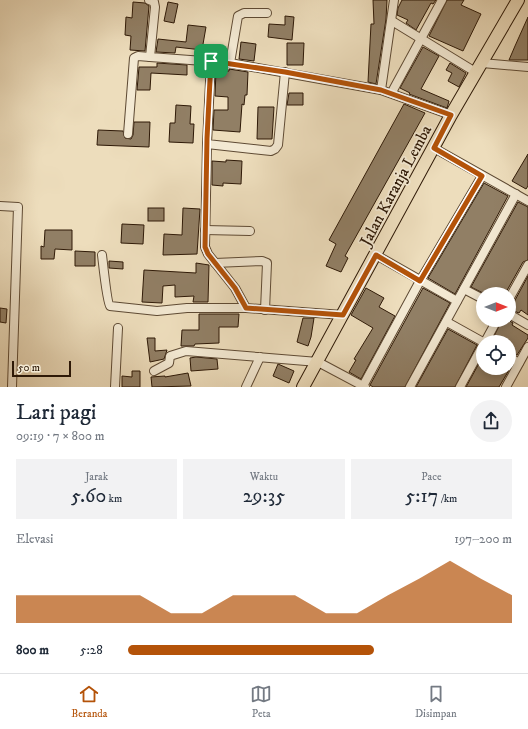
<!DOCTYPE html>
<html lang="id">
<meta charset="utf-8">
<style>
body{margin:0;font-family:"IM FELL DW Pica",serif;background:#f2f2f3;color:#1f2937;height:100vh;display:flex;flex-direction:column;font-size:15px;white-space:nowrap}
*{box-sizing:border-box;margin:0}
p{font-size:13px;color:#747a83}
.icon{flex:none;width:22px;height:22px;fill:none;stroke:currentColor;stroke-width:2;stroke-linecap:round;stroke-linejoin:round}
.map{position:relative;height:387px;overflow:hidden}
.details{display:flex;flex-direction:column;background:#fff;flex:1}
.details>*{flex:none}
.needle{width:26px;rotate:90deg}
.tools{position:absolute;left:476px;top:287px;display:grid;gap:8px}
.tools a{display:grid;place-items:center;width:40px;height:40px;border-radius:50%;background:#fff;box-shadow:0 2px 10px #0003;font-size:20px}
.scale{position:absolute;left:12px;bottom:10px;width:59px;box-sizing:border-box;padding-left:4px;border:2px solid #2e1907;border-top:0;font-size:11px;line-height:14px;white-space:nowrap;color:#2e1907;-webkit-text-stroke:3px #f3e9d3;paint-order:stroke}
.pin{position:absolute;display:grid;place-items:center;width:34px;height:34px;color:#fff;margin:-17px;border-radius:8px;box-shadow:0 2px 6px #0006}
.round{display:grid;place-items:center;flex:none;width:42px;height:42px;border-radius:21px;background:#f2f2f3}
.overview{display:flex;align-items:center;justify-content:space-between;height:68px;padding:0 16px}
h1{font-size:22px;font-weight:600;line-height:30px}
.stats{display:grid;grid-template-columns:repeat(3,1fr);gap:6px;height:68px;padding:4px 16px}
.stats div{display:grid;align-content:center;border-radius:0px;background:#f2f2f3;text-align:center}
.stats b{font-size:20px;font-weight:600}
.stats small{font-size:11px;font-weight:400}
.stats p{font-size:11px}
.chart{height:112px;padding:8px 16px}
.chart p{display:flex;justify-content:space-between}
.chart svg{width:100%;height:72px;margin-top:4px;fill:#b45309;opacity:.7}
ul{padding:0 16px;list-style:none;font-size:13px}
li{display:grid;grid-template-columns:64px 48px 1fr;align-items:center;height:30px}
li i{height:10px;border-radius:5px;background:#b45309}
.dock{display:flex;justify-content:space-around;align-items:center;height:56px;border-top:1px solid #e0e1e3;background:#fff;font-size:11px;color:#747a83}
.dock a{display:grid;justify-items:center;gap:2px}
.dock .on{color:#b45309}
.map>svg:first-child{display:block}
</style>
<div class="map">
<svg width="528" height="387" viewBox="0 0 528 387">
<rect width="100%" height="100%" fill="#edddbc"/>
<filter id="stains"><feTurbulence type="fractalNoise" baseFrequency=".005" numOctaves="4"/><feColorMatrix values="0 0 0 0 .2 0 0 0 0 .09 0 0 0 0 .02 0 0 0 .5 -.17"/></filter>
<radialGradient id="worn" r=".72"><stop offset=".6" stop-color="#630" stop-opacity="0"/><stop offset="1" stop-color="#630" stop-opacity=".3"/></radialGradient>
<g fill="#917f65" stroke="#2e1907">
<path d="M373,0H387L386,19L376,84L368,82L371,24H374Z"/>
<path d="M402,0H436L433,4L431,3L416,30L406,23L408,20L397,15L398,8Z"/>
<path d="M447,0H464L461,5L481,14L463,51L429,36Z"/>
<path d="M133,2L145,3L149,6L145,51L130,50L131,36L125,35L126,17L132,18Z"/>
<path d="M168,2L178,4L174,23L164,21Z"/>
<path d="M285,16L294,17L292,40L268,37L269,24L285,25Z"/>
<path d="M528,17V60H509L515,46Z"/>
<path d="M188,25L206,27L202,50L176,47L175,53L156,52L158,39L186,42Z"/>
<path d="M241,42L256,44L254,61L239,59Z"/>
<path d="M287,43H304L303,65H287Z"/>
<path d="M423,47L439,56L421,89L449,101L447,108L409,94L410,93L400,88Z"/>
<path d="M157,63L187,65V75L151,73L150,90H137L139,67H157Z"/>
<path d="M450,63L466,73L459,87L448,81L452,73L446,70Z"/>
<path d="M229,69L248,72L247,95H245L244,105L242,104L240,132L213,130L214,110H228V97L215,96L216,71H229Z"/>
<path d="M289,93H303V105H287Z"/>
<path d="M404,104L425,113L345,256L348,258L341,272L326,266L336,244L329,240Z"/>
<path d="M176,105L191,106L190,124H194L193,143L169,142L170,123H175Z"/>
<path d="M258,107H274L272,139H257Z"/>
<path d="M134,122H150L149,147L97,145L98,130L123,131L125,138L131,139L133,135Z"/>
<path d="M528,154V186L526,189L512,181Z"/>
<path d="M226,160L242,161L241,184L223,183V186L212,185V161L226,162Z"/>
<path d="M484,183L508,196L455,294L428,278Z"/>
<path d="M518,202L528,207V260L523,262L505,294H485L471,287Z"/>
<rect x="148" y="208" width="16" height="13"/>
<path d="M183,208L200,209L197,254L163,255L164,234L182,235Z"/>
<path d="M122,224L144,225L143,244L121,243Z"/>
<path d="M45,230H72V250L55,249L54,259H41V246L44,247Z"/>
<path d="M75,251L95,252V266H75Z"/>
<path d="M109,261L123,262V269L109,268Z"/>
<path d="M196,263L209,265L208,302H193L194,296L175,297V285L163,286L162,303L142,302L144,270L196,273Z"/>
<path d="M528,276V315L521,310L519,313L509,309V304L514,302Z"/>
<path d="M366,288L384,298L379,307L395,316L361,379L349,372L356,360L354,359L373,328L351,315Z"/>
<path d="M423,288L450,303L405,387H373L370,385Z"/>
<path d="M0,308L7,309L6,323L0,322Z"/>
<path d="M199,314H239L238,327H219V343L195,344L194,346H181L182,330H199Z"/>
<path d="M303,318H314L311,337L308,346L297,342Z"/>
<path d="M502,320H508L513,323L512,325L528,335V338L517,355L509,352V342H491Z"/>
<path d="M448,329L477,345L455,387H416Z"/>
<path d="M147,338H155V351L167,350L164,359L150,362Z"/>
<path d="M483,356V368H509V363L512,365L499,387H466Z"/>
<path d="M196,357L217,359L218,369L191,371L190,358Z"/>
<path d="M278,364L294,371L289,383L273,376Z"/>
<path d="M132,371H140V387H122V376L132,377Z"/>
<path d="M188,373L191,386L152,387L151,377L165,376V377Z"/>
</g>
<g fill="none" stroke-linecap="round" stroke-linejoin="round">
<g stroke="#5e4a34" stroke-width="10">
<g id="street">
<path d="M149,0L154,2L155,7L150,57L230,63L381,90L451,115"/>
<path d="M392,21L477,73"/>
<path d="M211,61L207,144L271,151L275,149L278,145L285,72"/>
<path d="M230,63L238,16L244,13H267"/>
<path d="M482,63L528,67"/>
<path d="M381,90L394,0"/>
<path d="M392,92L442,0"/>
<path d="M128,134L134,58L138,56L150,57"/>
<path d="M207,144L205,247L208,254L235,288L246,308L343,315"/>
<path d="M434,148L528,201"/>
<path d="M0,206L18,207L12,387"/>
<path d="M205,230L250,231"/>
<path d="M102,255C103,263 107,303 110,306L157,311L187,308H246"/>
<path d="M376,255L457,301"/>
<path d="M215,263L262,261L267,263L265,310"/>
<path d="M464,289L483,299"/>
<path d="M509,299L528,265"/>
<path d="M509,314L528,325"/>
<path d="M447,322L483,342"/>
<path d="M485,342L497,320"/>
<path d="M509,357L519,363"/>
<path d="M154,371L169,363L170,356L186,351L318,362L365,387"/>
<path d="M363,386L420,281L482,176"/>
<path d="M115,387L118,328"/>
<path d="M246,387L260,357"/>
<path d="M410,387L516,194"/>
<path d="M460,387L483,345"/>
<path d="M506,387L528,347"/>
</g>
</g>
<g stroke="#2e1907" stroke-width="14">
<path id="primary" d="M303,387L451,115L518,0"/>
</g>
<use href="#street" stroke="#f3e9d3" stroke-width="8"/>
<use href="#primary" stroke="#edddbc" stroke-width="12"/>
</g>
<g fill="none" stroke-linecap="round" stroke-linejoin="round">
<g stroke="#fff" stroke-width="8">
<path id="route" d="M211,61L285,72L381,90L451,115L434,148L482,176L420,281L376,255L343,315L246,308L235,288L208,254L205,247L207,138Z"/>
</g>
<use href="#route" stroke="#b45309" stroke-width="5"/>
</g>
<g text-anchor="middle" stroke-width="3.5" stroke-linejoin="round" paint-order="stroke">
<g font-size="16" fill="#2e1907" stroke="#f3e9d3">
<text transform="translate(395 185) rotate(-62)" y="6">Jalan Karanja Lemba</text>
</g>
</g>
<rect width="100%" height="100%" filter="url(#stains)"/>
<rect width="100%" height="100%" fill="url(#worn)"/>
</svg>
<div class="tools">
<a><svg class="needle" viewBox="-14 -14 28 28"><path d="M0-13l5 13h-10z" fill="#e53935"/><path d="M0 13l5-13h-10z" fill="#747a83"/></svg></a>
<a><svg class="icon" aria-label="locate" viewBox="0 0 24 24"><circle cx="12" cy="12" r="6"/><path d="M12 2v4M12 18v4M2 12h4M18 12h4"/></svg></a>
</div>
<div class="scale">50 m</div>
<div class="pin" style="left:211px;top:61px;background:#1e9e55"><svg class="icon" aria-label="arrive" viewBox="0 0 24 24"><path d="M6 21V4h12l-3 4 3 4H6"/></svg></div>
</div>
<section class="details">
<div class="overview"><div><h1>Lari pagi</h1><p>09:19 · 7 × 800 m</p></div><a class="round"><svg class="icon" aria-label="share" viewBox="0 0 24 24"><path d="M12 15V3M7 8l5-5 5 5M5 13v7h14v-7"/></svg></a></div>
<div class="stats">
<div><p>Jarak</p><b>5.60<small> km</small></b></div>
<div><p>Waktu</p><b>29:35</b></div>
<div><p>Pace</p><b>5:17<small> /km</small></b></div>
</div>
<div class="chart"><p><span>Elevasi</span>197–200 m</p>
<svg viewBox="0 0 160 44" preserveAspectRatio="none"><path d="M0 44V27L10 27L20 27L30 27L40 27L50 38L60 38L70 27L80 27L90 27L100 38L110 38L120 27L130 17L140 6L150 17L160 27V44z"/></svg>
</div>
<ul>
<li><b>800 m</b>5:28<i style="width:64%"></i></li>
</ul>
</section>
<nav class="dock">
<a class="on"><svg class="icon" aria-label="home" viewBox="0 0 24 24"><path d="M3 11l9-7 9 7M6 9v11h12V9"/></svg>Beranda</a>
<a><svg class="icon" aria-label="map" viewBox="0 0 24 24"><path d="M3 6l6-2 6 2 6-2v14l-6 2-6-2-6 2zM9 4v14M15 6v14"/></svg>Peta</a>
<a><svg class="icon" aria-label="saved" viewBox="0 0 24 24"><path d="M7 4h10v16l-5-4-5 4z"/></svg>Disimpan</a>
</nav>
